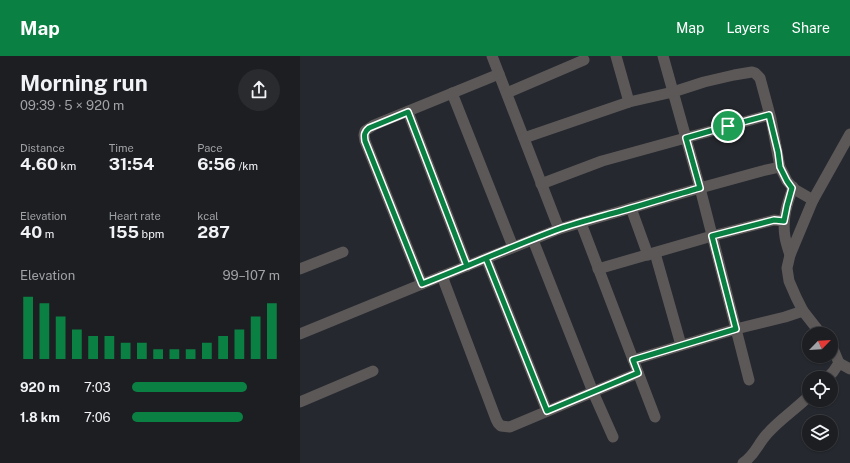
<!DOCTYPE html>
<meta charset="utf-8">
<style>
body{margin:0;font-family:"Public Sans",sans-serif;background:#292b2f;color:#f1f3f6;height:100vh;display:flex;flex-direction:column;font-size:15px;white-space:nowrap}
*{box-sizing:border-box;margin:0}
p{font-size:13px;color:#a0a2a5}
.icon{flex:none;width:22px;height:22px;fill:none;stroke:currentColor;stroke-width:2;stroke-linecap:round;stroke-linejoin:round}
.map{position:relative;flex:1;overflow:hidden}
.drawer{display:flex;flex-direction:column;background:#1c1e22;width:300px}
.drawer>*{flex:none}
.needle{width:26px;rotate:65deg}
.tools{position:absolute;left:502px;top:271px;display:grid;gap:8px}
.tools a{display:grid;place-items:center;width:36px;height:36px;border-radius:50%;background:#1c1e22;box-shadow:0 1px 3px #0004,0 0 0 1px #3a3c40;font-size:20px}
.pin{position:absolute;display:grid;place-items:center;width:34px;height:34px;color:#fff;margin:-17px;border:2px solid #fff;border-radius:50%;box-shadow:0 1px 4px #0007}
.round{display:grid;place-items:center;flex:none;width:42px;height:42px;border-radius:21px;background:#292b2f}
.summary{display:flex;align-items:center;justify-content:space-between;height:68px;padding:0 20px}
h1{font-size:22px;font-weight:700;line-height:30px}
.stats{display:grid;grid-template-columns:repeat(3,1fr);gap:6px;height:68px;padding:4px 20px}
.stats div{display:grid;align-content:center}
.stats b{font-size:17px;font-weight:700}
.stats small{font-size:11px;font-weight:400}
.stats p{font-size:11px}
.chart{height:112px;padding:8px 20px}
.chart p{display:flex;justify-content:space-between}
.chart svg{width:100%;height:72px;margin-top:4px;stroke:#0b8043;stroke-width:6}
ul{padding:0 20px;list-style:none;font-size:13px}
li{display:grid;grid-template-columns:64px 48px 1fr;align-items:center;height:30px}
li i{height:10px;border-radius:5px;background:#0b8043}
header{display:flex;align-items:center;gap:24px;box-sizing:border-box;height:56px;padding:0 20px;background:#0b8043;color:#fff}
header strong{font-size:19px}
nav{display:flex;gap:22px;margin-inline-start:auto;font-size:14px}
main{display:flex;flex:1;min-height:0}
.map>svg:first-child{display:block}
</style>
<header>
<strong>Map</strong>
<nav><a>Map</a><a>Layers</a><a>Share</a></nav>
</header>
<main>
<section class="drawer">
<div class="summary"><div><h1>Morning run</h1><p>09:39 · 5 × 920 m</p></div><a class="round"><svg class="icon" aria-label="share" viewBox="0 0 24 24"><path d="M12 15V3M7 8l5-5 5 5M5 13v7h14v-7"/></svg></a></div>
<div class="stats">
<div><p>Distance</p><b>4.60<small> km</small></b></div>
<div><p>Time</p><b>31:54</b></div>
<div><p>Pace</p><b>6:56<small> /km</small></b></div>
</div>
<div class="stats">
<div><p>Elevation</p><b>40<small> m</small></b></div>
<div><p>Heart rate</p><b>155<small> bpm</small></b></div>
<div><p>kcal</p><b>287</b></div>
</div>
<div class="chart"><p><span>Elevation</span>99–107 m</p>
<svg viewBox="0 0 160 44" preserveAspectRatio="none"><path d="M5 44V6M15 44V10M25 44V18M35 44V26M45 44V30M55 44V30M65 44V34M75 44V34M85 44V38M95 44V38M105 44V38M115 44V34M125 44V30M135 44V26M145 44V18M155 44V10"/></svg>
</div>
<ul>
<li><b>920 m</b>7:03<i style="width:78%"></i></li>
<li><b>1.8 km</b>7:06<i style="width:75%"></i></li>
</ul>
</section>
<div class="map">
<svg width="550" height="407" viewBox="0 0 550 407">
<rect width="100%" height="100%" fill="#25282e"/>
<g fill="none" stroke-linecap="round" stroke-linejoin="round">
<g stroke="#5c5858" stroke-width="11">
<path d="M192,0L259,173"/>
<path d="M316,0L329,46"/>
<path d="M363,0L400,132L449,324"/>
<path d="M152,37L213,191"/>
<path d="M207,37L284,4"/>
<path d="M108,56L167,210"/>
<path d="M224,82L329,46L373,36L404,26L434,19L452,16L455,17L460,22L471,63L480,111L487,125L494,133L513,144"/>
<path d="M241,128L302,105L469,59"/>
<path d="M331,152L348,199"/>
<path d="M281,167L355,361"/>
<path d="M233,184L293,336L313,381"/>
<path d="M355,197L381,289"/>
<path d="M490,199C488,193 486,187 485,181C482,163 487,148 493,131"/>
<path d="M186,202L247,355"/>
<path d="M0,213L43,196"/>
<path d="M298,213L412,180L474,164L484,165"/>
<path d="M142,220L196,363L198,367L201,370L210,371L338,317"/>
<path d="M122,228L65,85L64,79L65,75L74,69L199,18"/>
<path d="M0,278L122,228L259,173L400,132L462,115L480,111"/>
<path d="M521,278L503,255L496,241L489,225L487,212L490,199L513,144L550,78"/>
<path d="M333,304L436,273L485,261L503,255"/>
<path d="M539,307L550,313"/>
<path d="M527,322L533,316L539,307L534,295L531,291"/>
<path d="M0,346L73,315"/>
<path d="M443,407C456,398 457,389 467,378C479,364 496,353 509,340"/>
</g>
</g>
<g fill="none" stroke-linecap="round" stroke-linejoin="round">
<g stroke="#fff" stroke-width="8">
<path id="route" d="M428,70L386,82L400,132C371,140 343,149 314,157C296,162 277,167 259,173C213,190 168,210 122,228L65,85C64,79 64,76 69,72L108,56L167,210L186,202L247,355L338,317L333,304L436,273L412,180L474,164L484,165L487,150L492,132L487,125L480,111L478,96L469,59L428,70"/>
</g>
<use href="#route" stroke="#0b8043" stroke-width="5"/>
</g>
</svg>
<div class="tools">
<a><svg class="needle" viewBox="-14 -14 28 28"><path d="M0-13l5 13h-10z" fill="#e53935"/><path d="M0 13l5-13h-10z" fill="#a0a2a5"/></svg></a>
<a><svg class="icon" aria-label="locate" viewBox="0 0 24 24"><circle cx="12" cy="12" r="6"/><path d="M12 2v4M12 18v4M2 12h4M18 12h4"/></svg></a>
<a><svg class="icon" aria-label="layers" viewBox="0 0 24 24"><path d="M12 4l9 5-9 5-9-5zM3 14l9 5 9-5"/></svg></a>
</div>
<div class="pin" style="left:428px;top:70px;background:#1e9e55"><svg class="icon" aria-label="arrive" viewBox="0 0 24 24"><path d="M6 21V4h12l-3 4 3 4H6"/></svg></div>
</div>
</main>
